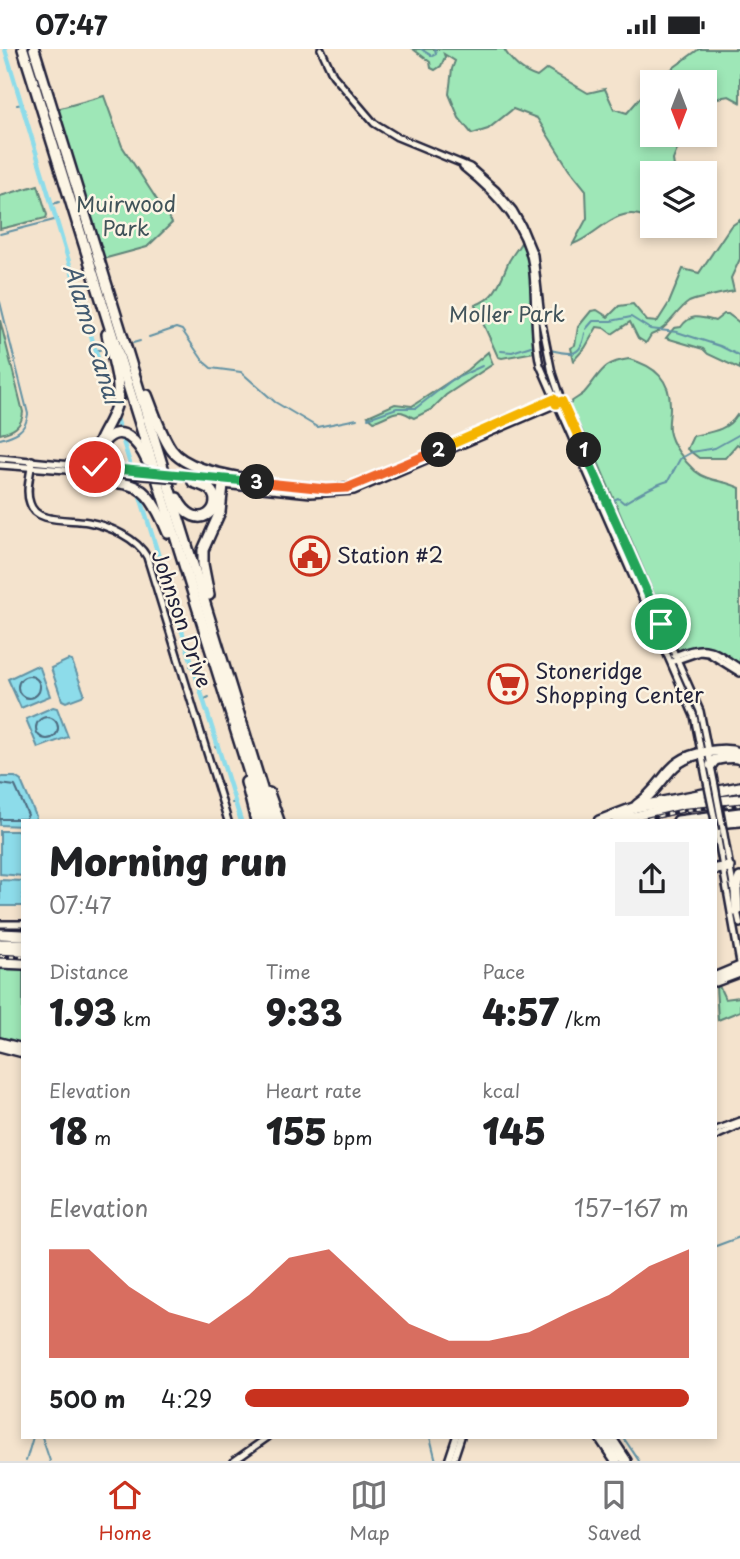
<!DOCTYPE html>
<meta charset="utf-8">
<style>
body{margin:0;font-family:"Playpen Sans",sans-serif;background:#f2f2f2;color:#202124;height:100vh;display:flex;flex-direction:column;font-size:26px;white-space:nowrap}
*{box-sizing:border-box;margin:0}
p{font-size:23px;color:#757577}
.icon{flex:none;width:38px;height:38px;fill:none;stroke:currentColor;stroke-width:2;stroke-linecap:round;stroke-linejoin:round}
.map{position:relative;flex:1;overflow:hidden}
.drawer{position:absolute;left:21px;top:770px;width:696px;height:620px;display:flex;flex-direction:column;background:#fff;border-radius:0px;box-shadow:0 4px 10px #0003}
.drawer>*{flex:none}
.needle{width:46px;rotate:180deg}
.controls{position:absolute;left:640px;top:21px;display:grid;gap:14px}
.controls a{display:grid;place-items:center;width:77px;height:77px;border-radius:0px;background:#fff;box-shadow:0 4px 10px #0003;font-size:35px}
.pin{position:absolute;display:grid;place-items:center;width:60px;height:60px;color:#fff;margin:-30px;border:4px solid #fff;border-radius:50%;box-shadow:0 2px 7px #0007}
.km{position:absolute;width:35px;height:35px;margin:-18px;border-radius:50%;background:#222;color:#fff;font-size:19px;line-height:35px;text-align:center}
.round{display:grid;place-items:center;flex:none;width:74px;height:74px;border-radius:0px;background:#f2f2f2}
.summary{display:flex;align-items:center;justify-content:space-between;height:119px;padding:0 28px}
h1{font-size:38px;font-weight:800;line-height:52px}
.figures{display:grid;grid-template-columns:repeat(3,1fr);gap:10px;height:119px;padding:7px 28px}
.figures div{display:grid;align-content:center}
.figures b{font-size:35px;font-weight:800}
.figures small{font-size:19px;font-weight:400}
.figures p{font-size:19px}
.chart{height:196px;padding:14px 28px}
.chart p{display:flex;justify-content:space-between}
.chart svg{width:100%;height:126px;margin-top:7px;fill:#c8321e;opacity:.7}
ul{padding:0 28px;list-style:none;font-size:23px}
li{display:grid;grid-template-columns:112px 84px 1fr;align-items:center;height:52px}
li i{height:18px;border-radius:9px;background:#c8321e}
.status{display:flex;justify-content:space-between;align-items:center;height:49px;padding:0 35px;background:#fff;direction:ltr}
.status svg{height:19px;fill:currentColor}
.menu{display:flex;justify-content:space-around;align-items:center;height:98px;border-top:2px solid #e0e0e0;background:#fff;font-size:19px;color:#757577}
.menu a{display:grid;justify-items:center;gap:4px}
.menu .current{color:#c8321e}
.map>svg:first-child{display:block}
</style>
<div class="status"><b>07:47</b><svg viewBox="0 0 49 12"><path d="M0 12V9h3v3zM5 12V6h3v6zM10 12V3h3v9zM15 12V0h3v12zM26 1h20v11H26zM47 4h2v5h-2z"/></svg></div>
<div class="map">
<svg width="740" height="1412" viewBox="0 0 740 1412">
<rect width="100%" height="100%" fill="#f4e3cd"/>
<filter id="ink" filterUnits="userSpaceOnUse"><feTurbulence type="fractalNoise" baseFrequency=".0143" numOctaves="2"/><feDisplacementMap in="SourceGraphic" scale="14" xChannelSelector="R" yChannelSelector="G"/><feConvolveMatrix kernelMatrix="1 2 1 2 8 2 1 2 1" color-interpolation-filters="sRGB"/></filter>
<g filter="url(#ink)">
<g fill="#9ee7b7" stroke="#608479" stroke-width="2">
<path d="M413,0H504C512,14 522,23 537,28L547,20L588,44L605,40L614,60L627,64L653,34V86H683L673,111L675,124H653V161L645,168C616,155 597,187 573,195L587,169L586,141L569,120L537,69L513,60L488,80L472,85L459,69L449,45L452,20L455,12L444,5L445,8L441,17L435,21L431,19L430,13Z"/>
<path d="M699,0H740V53L729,47L705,51V33H654Z"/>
<path d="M104,47L122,97L172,174L147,198L103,210L57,60Z"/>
<path d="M38,136L47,166L46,169L0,180V147Z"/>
<path d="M740,171V210L731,229L734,242C725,244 697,249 689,253C675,262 668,281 651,286L646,294L638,289L630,273L612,285L604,279L597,278L585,299L573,312L570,299L575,296L578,278L591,262L597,261L608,268L619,257L633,255L647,272L657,273L669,254L683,220L699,224L730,178Z"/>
<path d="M522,192L529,214L535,303L502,309L498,308L475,256C497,249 501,230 509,212C513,205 518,199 522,192Z"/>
<path d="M724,265H728L740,274V320L708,305L703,300L666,289L674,279L681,278C691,264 700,268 715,272Z"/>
<path d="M0,271L23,363C22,378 13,382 0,385Z"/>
<path d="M488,303L493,315L446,346L432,360L414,369C411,368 408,365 404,364C396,360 383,370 374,372L368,367L395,355L412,357L467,321Z"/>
<path d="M629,310C655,317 671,331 670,359C670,366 668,374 669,381C671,395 684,412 695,422C708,433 725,431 740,439V617C717,601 706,590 678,602L598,413L570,359V354C574,350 580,348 584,344C602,324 600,314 629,310Z"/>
<path d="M737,366L740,367V397L737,395L725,409H699L687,400L693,387C710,383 727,382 737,366Z"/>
<path d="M0,919H23V996L0,989Z"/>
<path d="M719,937L725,950L740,948V962L718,971L716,938Z"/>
</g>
<g fill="#8ddcea" stroke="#6292a4" stroke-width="2">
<path d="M68,611L72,612L84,644L82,647L66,653L62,651L51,619Z"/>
<path d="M35,617L40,619L50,647L21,659L8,630Z"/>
<path d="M53,658L57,659L68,688L38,699L26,670Z"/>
<path d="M0,728H15L21,732L36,767L35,772H23V777L0,776Z"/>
<path d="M0,782H23V827L0,825Z"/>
<path d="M0,831L23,832V857H0Z"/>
</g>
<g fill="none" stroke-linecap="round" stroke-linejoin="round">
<g stroke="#4d6c81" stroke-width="2">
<circle cx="29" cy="638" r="11"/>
<circle cx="47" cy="679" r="11"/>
<path d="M0,735L15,737L28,766L25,770H0"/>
</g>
<g stroke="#6292a4" stroke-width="2">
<path d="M421,0L432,7L436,5L435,0"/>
<path d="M17,56L23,55"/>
<path d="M53,155L59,153"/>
<path d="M0,185L58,170"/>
<path d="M0,253L28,365C26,382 15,386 0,390"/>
<path d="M586,280L593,272H611L631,268L650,280L677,283L720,297L740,307"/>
<path d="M149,288L176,279L182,281L204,313L211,319L241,323L275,353L317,378L357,370"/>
<path d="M133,294L140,292"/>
<path d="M96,301H100"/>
<path d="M550,301C572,306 581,308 585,284"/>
<path d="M501,302L512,303L531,297"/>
<path d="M368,369L397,359H416L452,331L482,317"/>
<path d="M614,456V451L618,449L624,454C637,446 654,436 668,432L680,410L692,403L715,399L740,385"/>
<path d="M157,511L160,510"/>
<path d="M164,533L167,532"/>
<path d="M173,562L175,561"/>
<path d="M190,617L193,615"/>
<path d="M205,650L209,648"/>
<path d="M215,698L219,697"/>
<path d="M232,754H236"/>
<path d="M716,1197L740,1188"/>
<path d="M42,1388L50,1412"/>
<path d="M430,1388L436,1412"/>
<path d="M623,1388L639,1412"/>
<path d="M26,1412L33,1388"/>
</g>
<path stroke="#8ddcea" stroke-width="4.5" d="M5,0L118,376L241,772"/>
<g stroke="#22223b" stroke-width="10">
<g id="secondary">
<path d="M321,0L333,26L374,74L397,88L470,118L496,141L513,161L522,177L534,206L541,269L552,324L560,348L700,662L715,737"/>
<path d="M463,118C497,145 529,178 533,224C536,255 533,285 540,316L694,667L708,738"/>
<path d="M0,409L112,420"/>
<path d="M32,411C31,424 25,442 30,454C32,461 38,466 45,468C59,472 74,471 88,473C109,477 137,489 147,508L228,772"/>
<path d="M0,416L120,425"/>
<path d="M178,426L233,431"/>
<path d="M203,434L311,445L354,442L559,354"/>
<path d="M264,434L326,440L356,437L557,349"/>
<path d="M674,607C709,593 710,600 740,619"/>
<path d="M674,612L700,603L708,604L740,624"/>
<path d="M723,780L734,842"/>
<path d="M717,785L740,914"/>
<path d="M737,862L740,875"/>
<path d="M0,875H23"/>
<path d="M716,1081L740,1072"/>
<path d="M716,1087L740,1076"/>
<path d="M234,1412L268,1388"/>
<path d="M448,1412L456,1388"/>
<path d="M453,1412L461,1388"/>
</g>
</g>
<g stroke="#22223b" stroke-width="12">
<g id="primary">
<path d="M716,927L740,917"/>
<path d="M716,933L740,924"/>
<path d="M0,993L23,999"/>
<path d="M0,998L23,1004"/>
</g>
</g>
<g stroke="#22223b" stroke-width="14">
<g id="highway">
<path d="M23,0L264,772"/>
<path d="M34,0L272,772"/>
<path d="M147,346C154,363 160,384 171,400C188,424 239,427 266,434"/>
<path d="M118,420L109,416L102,406L104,393C121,372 139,394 147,412"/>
<path d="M72,422C125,447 139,413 168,484"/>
<path d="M102,424L94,414C97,386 109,380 116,357C123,335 111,307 107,285"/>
<path d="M177,449C197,489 228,456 209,440C205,437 198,435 193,433"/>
<path d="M209,546L203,515V501L220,463L223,436L214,429"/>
<path d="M711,716L715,711C723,709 732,707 740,710"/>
<path d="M246,733L256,772"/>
<path d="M269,744L279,772"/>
<path d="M637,756C668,735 664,710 707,703C719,701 728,700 740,704"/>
<path d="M599,772L636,758L740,738"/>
<path d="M617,772L689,755L740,750"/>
<path d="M678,772L740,764"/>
<path d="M716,774L740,772"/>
<path d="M716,785V781"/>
<path d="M716,820L729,818"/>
<path d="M737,862L736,840L740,829"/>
<path d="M0,885L23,886"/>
<path d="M0,895H23"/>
<path d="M0,901L23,902"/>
<path d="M0,914L23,915"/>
<path d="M600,1388L616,1412"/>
<path d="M610,1388L626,1412"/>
</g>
</g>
<use href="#secondary" stroke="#fcf5e5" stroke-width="5"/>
<use href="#primary" stroke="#fcf5e5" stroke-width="7"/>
<use href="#highway" stroke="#fcf5e5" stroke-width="9"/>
<g stroke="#22223b" stroke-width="4.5">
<g id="rail">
<path d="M638,772L685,761L740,756"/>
<path d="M0,907L23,908"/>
</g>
</g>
<use href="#rail" stroke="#fcf5e5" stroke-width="2" stroke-dasharray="5" stroke-linecap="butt"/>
<g stroke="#22223b" stroke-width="10" stroke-linecap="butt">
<g id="secondary-bridge">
<path d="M118,420L178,426"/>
<path d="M120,425L179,430"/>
<path d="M715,737L723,780"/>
<path d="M708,738L715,772"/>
</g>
</g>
<use href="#secondary-bridge" stroke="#fcf5e5" stroke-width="5"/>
</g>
</g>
<g fill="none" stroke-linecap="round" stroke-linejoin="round" filter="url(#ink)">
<g stroke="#fff" stroke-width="14">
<path id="split-1" d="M584,401L661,575"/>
</g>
<g stroke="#fff" stroke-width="14">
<path id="split-2" d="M439,401L554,350L556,355L562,352L584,401"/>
</g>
<g stroke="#fff" stroke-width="14">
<path id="split-3" d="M257,433L326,440L347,439L439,401"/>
</g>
<g stroke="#fff" stroke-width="14">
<path id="split-4" d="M95,418L257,433"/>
</g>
<use href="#split-1" stroke="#22a559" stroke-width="9"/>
<use href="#split-2" stroke="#f5b400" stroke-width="9"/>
<use href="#split-3" stroke="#f0652b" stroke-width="9"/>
<use href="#split-4" stroke="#22a559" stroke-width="9"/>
</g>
<defs>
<g id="civic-ring" transform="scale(2.0125)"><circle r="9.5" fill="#fcf5e5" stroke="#c8321e" stroke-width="1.5"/><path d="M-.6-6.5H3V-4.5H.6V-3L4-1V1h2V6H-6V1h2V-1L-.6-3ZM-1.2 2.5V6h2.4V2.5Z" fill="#c8321e"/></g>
<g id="supermarket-ring" transform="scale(2.0125)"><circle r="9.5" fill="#fcf5e5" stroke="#c8321e" stroke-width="1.5"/><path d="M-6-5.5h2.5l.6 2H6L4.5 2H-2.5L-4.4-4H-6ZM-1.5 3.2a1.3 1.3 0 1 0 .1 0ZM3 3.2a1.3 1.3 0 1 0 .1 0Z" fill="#c8321e"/></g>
</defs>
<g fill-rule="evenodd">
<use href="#civic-ring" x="310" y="507"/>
<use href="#supermarket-ring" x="508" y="635"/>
</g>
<g text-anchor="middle" stroke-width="5" stroke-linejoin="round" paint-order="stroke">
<g font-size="21" fill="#41535a" stroke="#fcf5e5">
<text x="126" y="163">Muirwood<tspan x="126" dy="24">Park</tspan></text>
<text x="507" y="273">Moller Park</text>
</g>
<g font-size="21" fill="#22223b" stroke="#fcf5e5" text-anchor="start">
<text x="337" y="514">Station #2</text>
<text x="535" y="630">Stoneridge<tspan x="535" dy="24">Shopping Center</tspan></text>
</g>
<g font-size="21" fill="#22223b" stroke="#fcf5e5">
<text transform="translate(181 570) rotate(71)" y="7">Johnson Drive</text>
</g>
<g font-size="23" font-style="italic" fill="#425a70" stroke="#fcf5e5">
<text transform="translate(92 285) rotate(73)" y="8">Alamo Canal</text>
</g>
</g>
</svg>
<div class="controls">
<a><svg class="needle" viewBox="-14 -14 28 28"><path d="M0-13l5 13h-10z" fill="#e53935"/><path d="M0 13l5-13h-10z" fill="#757577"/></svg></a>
<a><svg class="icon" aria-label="layers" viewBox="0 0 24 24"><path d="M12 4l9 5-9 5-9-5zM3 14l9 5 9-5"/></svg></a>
</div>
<div class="pin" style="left:661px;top:575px;background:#1e9e55"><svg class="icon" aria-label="arrive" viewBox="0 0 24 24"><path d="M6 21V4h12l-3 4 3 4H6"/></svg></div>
<div class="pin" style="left:95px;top:418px;background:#d93025"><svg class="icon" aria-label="check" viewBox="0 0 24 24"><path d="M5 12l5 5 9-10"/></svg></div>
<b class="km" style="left:584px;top:401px">1</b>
<b class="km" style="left:439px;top:401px">2</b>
<b class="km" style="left:257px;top:433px">3</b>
<section class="drawer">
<div class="summary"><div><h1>Morning run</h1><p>07:47</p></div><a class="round"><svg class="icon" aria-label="share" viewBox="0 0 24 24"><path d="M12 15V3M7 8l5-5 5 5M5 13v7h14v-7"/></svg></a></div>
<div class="figures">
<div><p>Distance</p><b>1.93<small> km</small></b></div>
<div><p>Time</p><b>9:33</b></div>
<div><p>Pace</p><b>4:57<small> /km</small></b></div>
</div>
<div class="figures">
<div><p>Elevation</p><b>18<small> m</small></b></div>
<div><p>Heart rate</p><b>155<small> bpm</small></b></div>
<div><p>kcal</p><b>145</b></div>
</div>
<div class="chart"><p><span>Elevation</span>157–167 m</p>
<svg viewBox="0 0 160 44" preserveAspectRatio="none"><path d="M0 44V6L10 6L20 19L30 28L40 32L50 22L60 9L70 6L80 19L90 32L100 38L110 38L120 35L130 28L140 22L150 12L160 6V44z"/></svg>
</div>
<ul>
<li><b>500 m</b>4:29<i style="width:100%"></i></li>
</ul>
</section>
</div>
<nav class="menu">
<a class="current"><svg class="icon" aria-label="home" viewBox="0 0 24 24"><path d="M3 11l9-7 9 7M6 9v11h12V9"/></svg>Home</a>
<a><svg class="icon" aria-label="map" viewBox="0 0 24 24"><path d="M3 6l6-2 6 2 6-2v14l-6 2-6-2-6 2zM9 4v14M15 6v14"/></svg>Map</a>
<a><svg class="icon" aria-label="saved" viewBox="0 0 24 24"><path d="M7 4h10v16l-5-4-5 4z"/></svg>Saved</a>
</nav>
